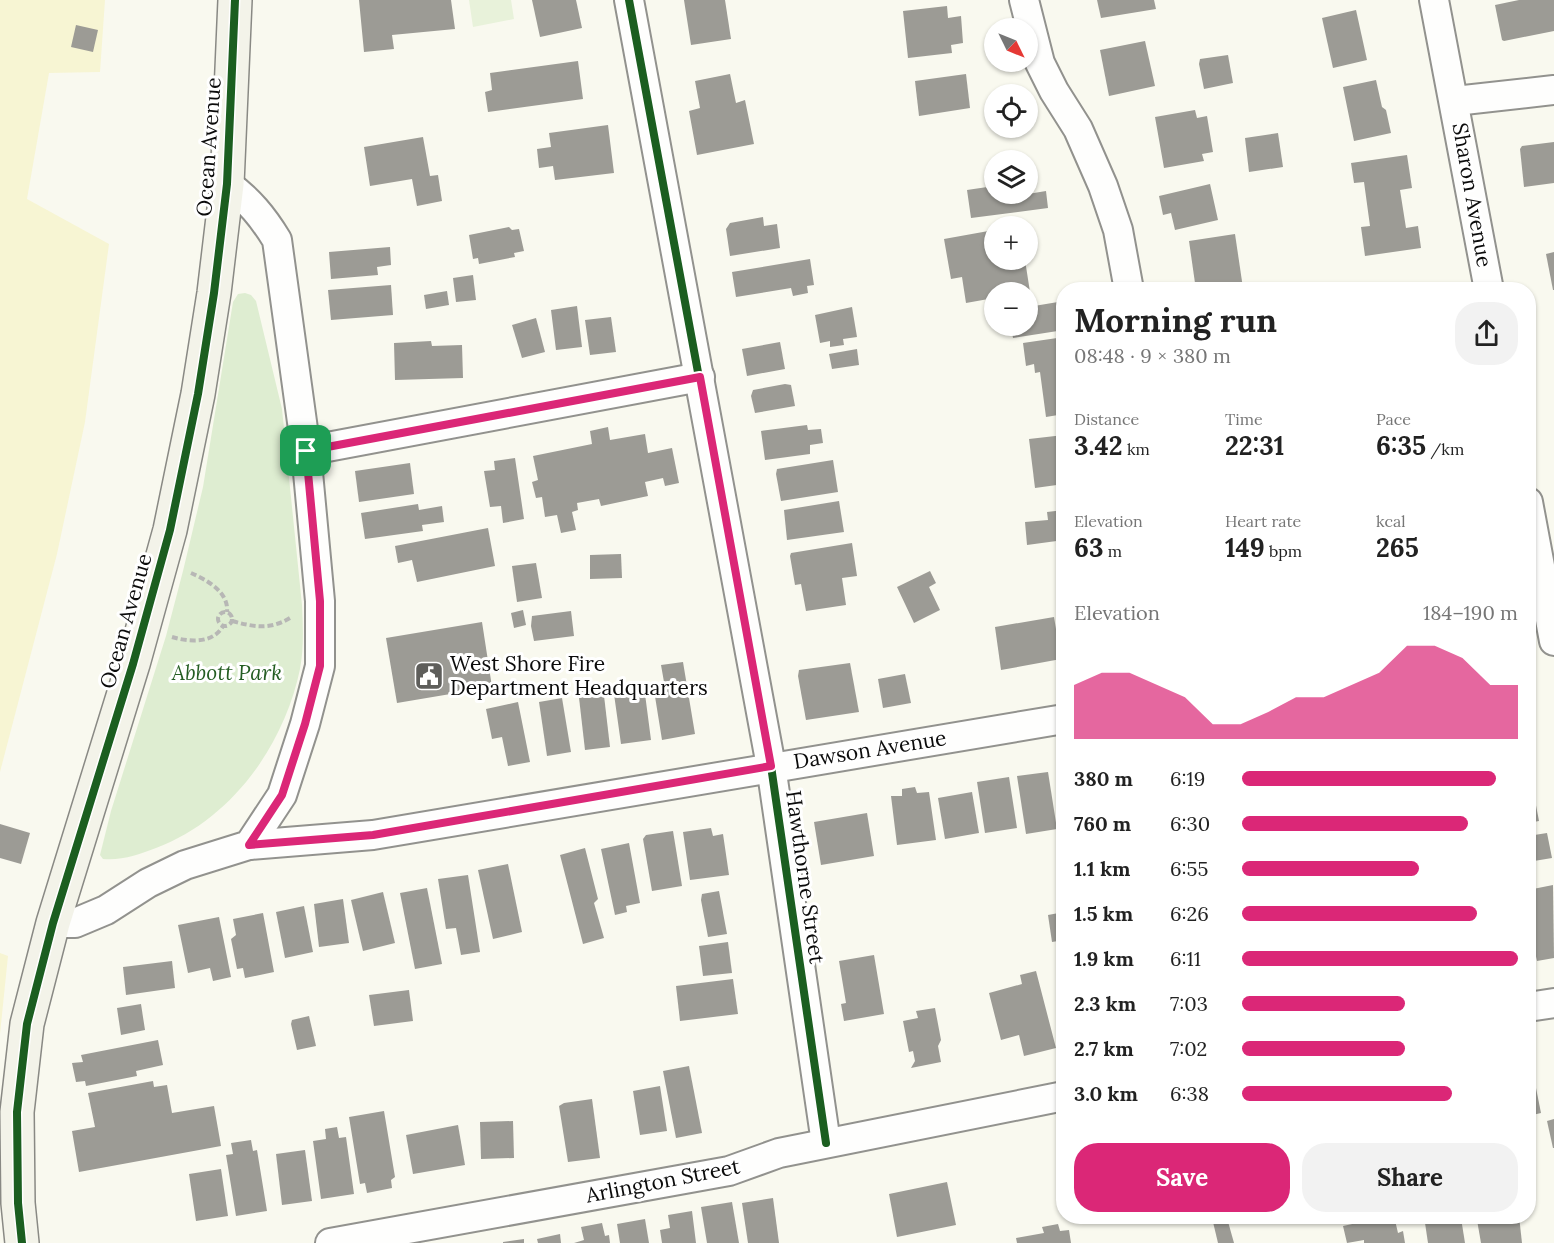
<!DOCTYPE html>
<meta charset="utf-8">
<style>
body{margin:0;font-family:Lora,serif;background:#f2f2f2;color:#222;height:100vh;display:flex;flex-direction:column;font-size:22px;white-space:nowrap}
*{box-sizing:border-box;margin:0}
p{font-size:20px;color:#767676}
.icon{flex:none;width:33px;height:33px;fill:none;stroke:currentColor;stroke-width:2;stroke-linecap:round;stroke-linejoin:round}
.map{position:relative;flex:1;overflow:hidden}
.details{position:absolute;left:1056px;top:282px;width:480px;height:942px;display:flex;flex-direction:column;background:#fff;border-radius:24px;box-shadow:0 2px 4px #0004}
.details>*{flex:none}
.needle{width:39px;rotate:133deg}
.buttons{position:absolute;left:984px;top:18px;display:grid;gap:12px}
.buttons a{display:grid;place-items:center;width:54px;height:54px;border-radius:50%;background:#fff;box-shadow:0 2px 4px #0004;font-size:30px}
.pin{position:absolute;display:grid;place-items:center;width:51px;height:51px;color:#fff;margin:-26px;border-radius:12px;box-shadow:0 3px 9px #0006}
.round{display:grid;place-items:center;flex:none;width:63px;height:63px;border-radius:24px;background:#f2f2f2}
.headline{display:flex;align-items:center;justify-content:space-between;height:102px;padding:0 18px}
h1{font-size:33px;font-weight:700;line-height:45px}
.metrics{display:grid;grid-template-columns:repeat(3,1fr);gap:9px;height:102px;padding:6px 18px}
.metrics div{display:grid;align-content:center}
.metrics b{font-size:26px;font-weight:700}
.metrics small{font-size:16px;font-weight:400}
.metrics p{font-size:16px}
.chart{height:168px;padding:12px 18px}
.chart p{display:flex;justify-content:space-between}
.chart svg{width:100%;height:108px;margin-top:6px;fill:#db2777;opacity:.7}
.primary-button{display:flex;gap:12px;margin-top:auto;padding:12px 18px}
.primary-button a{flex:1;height:69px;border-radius:24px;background:#db2777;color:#fff;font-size:24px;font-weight:700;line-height:69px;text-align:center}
.primary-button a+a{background:#f2f2f2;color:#222}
ul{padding:0 18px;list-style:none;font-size:20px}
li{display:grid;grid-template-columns:96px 72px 1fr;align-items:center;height:45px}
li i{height:15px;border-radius:8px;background:#db2777}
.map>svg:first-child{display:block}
</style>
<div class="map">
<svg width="1554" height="1243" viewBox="0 0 1554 1243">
<rect width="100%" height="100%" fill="#f9f9ef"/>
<path fill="#deedd1" d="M245,293L251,295L256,301L282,409L302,605C303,627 304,648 300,669C284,746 231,820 156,848C140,854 121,861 103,859L100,855L111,811L166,636L183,571L203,487L233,302L238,294Z"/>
<g fill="#f7f5d3">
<path d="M0,0H105L100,72L49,73L27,199L109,244L85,422L57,554L0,772Z"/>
<path d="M0,953L8,956L0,1034Z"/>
</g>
<path fill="#e8f2da" d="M469,0H511L514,19L473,27Z"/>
<g fill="#9c9b95">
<path d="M359,0H451L455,29L392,35L394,49L364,52Z"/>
<path d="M532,0H576L582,28L540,37Z"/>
<path d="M684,0H725L731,39L691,45Z"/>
<path d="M1097,0H1154L1156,9L1101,18Z"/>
<path d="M1519,0H1554V31L1504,41L1502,40L1495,5Z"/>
<path d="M947,6L948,18L961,16L963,43L951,45L952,53L908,58L903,11Z"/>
<path d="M1356,10L1367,60L1333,68L1322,18Z"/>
<path d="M76,25L98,30L93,52L71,47Z"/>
<path d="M1145,41L1155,86L1109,96L1100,50Z"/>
<path d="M1228,55L1233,83L1204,89L1199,64L1200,59Z"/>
<path d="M578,61L583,99L488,112L485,92L492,90L490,73Z"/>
<path d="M730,74L736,103L745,100L754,144L697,155L689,111L700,108L695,81Z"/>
<path d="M966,74L970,108L919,116L915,81Z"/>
<path d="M1376,80L1382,107L1386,110L1391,133L1354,141L1343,87Z"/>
<path d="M1195,110L1197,118L1207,116L1213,152L1202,154L1204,161L1164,168L1155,117Z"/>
<path d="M608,125L614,173L555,180L553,166L539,168L537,149L551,147L549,133Z"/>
<path d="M1278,133L1283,167L1249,172L1245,138Z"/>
<path d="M423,137L430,176L438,175L442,201L417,206L412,179L370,186L364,147Z"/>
<path d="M1554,142V183L1524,187L1520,149L1522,146Z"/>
<path d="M1407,155L1412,188L1400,190L1406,228L1418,226L1421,248L1365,256L1361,227L1370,226L1364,182L1354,183L1351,163Z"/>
<path d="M1210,184L1218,220L1175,230L1171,213L1163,215L1159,196Z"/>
<path d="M994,186V194H1028L1046,191L1048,208L971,218L967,190Z"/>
<path d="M763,217L764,226L777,224L780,248L730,256L726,229L730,223Z"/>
<path d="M509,227L512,230L519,229L524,251L514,253L515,257L479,264L478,258L473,259L469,235Z"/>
<path d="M994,230V260H1025L1030,292H994V298L966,303L962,277L951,279L944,239Z"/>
<path d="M1235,234L1243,288L1196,290L1189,241Z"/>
<path d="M390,247L391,265L377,267L378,275L331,279L329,252Z"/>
<path d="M1554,252V290H1553L1546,254Z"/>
<path d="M810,259L814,285L807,286L808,293L793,296L791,288L736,297L732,272Z"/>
<path d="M473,275L476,300L456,302L453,278Z"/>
<path d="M391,285L393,315L331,320L328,290Z"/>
<path d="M447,291L449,305L426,309L424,295Z"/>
<path d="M1064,301V330L1013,338L1011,326H1028V307Z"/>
<path d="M577,306L582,347L556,350L551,310Z"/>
<path d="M852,307L857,337L843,339L844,345L830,347V341L820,343L815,315Z"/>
<path d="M611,317L616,352L590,355L585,320Z"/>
<path d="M536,318L545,352L522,358L512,325Z"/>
<path d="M1064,337V414L1046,417L1040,372L1035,373L1034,364L1026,366L1023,343Z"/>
<path d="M431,341L432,346L462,345L463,378L395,380L394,343Z"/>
<path d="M780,342L785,369L747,376L742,349Z"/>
<path d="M857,349L859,365L832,369L829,354Z"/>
<path d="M785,384L791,385L795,406L755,413L751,396L753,390Z"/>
<path d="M807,425L808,430L821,429L823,443L810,445V454L765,460L761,431Z"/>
<path d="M608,427L610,440L645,434L648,453L672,448L679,483L665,486L663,478L645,482L648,496L601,506L599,499L577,503L578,510L572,512L576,530L561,533L557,515L545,517L542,497L536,498L532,482L538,480L533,456L592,444L590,431Z"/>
<path d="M1064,435V484L1035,488L1029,439Z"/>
<path d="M515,458L524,519L503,523L501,506L490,507L484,471L495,470L494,461Z"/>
<path d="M833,460L838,492L781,501L776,474L777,469Z"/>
<path d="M410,463L414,494L359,502L355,471Z"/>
<path d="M839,501L844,532L787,540L784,510Z"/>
<path d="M418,504L419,510L442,506L444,522L422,525L423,531L365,539L361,513Z"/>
<path d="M1064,510V540L1027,545L1025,522L1048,520L1047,512Z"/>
<path d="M488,528L495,566L417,582L412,560L398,563L395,546Z"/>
<path d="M852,543L857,576L842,578L846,605L806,611L801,584L795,585L790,556L791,553Z"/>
<path d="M621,554L622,578L590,579V555Z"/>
<path d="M536,563L542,598L517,602L512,566Z"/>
<path d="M930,571L936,583L929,587L940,610L914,623L897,587Z"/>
<path d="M523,610L526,625L514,628L511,613Z"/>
<path d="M571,611L574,636L534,641L531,626L532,616Z"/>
<path d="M1054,617L1061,659L1001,670L995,627Z"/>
<path d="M482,622L492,687L397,703L386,638Z"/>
<path d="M683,662L695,734L662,740L653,684L664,682L661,665Z"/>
<path d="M850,663L859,712L806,720L798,676L799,670Z"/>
<path d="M905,674L911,703L883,708L878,679Z"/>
<path d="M632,685L634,696L645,694L651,740L621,744L613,687Z"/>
<path d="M603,687L610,747L585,750L578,689Z"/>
<path d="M562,698L571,752L547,756L539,702Z"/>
<path d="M518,702L530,762L508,766L502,737L492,739L486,709Z"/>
<path d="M1528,730L1535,761L1528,762Z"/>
<path d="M1064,766V794H1061L1057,771L1059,767Z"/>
<path d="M1048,772L1057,829L1026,834L1017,776Z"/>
<path d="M1009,777L1017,828L985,833L977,782Z"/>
<path d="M915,787L917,793L929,792L936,840L897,845L891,796H902V789Z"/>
<path d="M972,792L979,833L945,839L938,798Z"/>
<path d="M1534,795L1539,821L1528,823V796Z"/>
<path d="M867,813L874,856L821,865L814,822Z"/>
<path d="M0,824L30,833L21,864L0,858Z"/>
<path d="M711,828L713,836L723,834L729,875L690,880L683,832Z"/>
<path d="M673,831L682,886L652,891L643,839L646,835Z"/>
<path d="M1547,833L1552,858L1528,862V836Z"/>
<path d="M629,843L640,903L626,906L627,912L615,915L601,849Z"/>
<path d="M585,848L598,899L594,903L604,938L583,944L560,855Z"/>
<path d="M508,864L522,932L493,939L478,870Z"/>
<path d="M468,875L480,952L461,955L456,928L446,929L438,879Z"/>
<path d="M1553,885L1554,958L1537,961L1528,920V890Z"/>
<path d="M427,888L442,964L415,969L400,893Z"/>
<path d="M719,891L727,934L708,937L701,900L702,894Z"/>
<path d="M383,892L395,943L363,951L351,900Z"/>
<path d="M343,899L349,943L319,947L314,904Z"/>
<path d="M304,906L313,952L285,958L276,912Z"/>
<path d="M1064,912V940L1052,942L1048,915Z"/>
<path d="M263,913L274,972L245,978L243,968L237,969L231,939L236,935L233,919Z"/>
<path d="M219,917L231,977L213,981L210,968L188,973L178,925Z"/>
<path d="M728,942L732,973L703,976L699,946Z"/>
<path d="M874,955L884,1014L844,1021L841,1004L846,1003L839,961Z"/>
<path d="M172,961L175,988L126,995L123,967Z"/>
<path d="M1064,970V991H1062L1058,971Z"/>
<path d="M1036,971L1056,1048L1024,1056L1019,1035L1001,1040L989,993L1022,984L1020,975Z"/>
<path d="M733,979L738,1014L680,1021L676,986Z"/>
<path d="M409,990L413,1021L374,1026L369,995Z"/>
<path d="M141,1004L145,1030L121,1035L117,1008Z"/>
<path d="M935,1008L941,1040L938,1046L941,1062L911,1068L915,1061L913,1051L909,1052L903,1021L918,1018L916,1011Z"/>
<path d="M309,1016L316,1046L297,1050L291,1024L292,1020Z"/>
<path d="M158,1040L163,1065L136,1071L137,1076L86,1086L85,1081L76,1082L72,1063L83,1062L81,1055Z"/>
<path d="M689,1066L702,1133L676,1138L663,1071Z"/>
<path d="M1532,1068L1541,1113L1528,1116V1069Z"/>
<path d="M153,1081L154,1087L167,1085L172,1113L214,1106L221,1146L79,1172L72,1131L95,1127L88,1093Z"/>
<path d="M660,1086L667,1131L640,1135L633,1091Z"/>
<path d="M592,1099L600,1158L568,1162L559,1106L564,1103Z"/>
<path d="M384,1111L395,1177L391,1180L392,1188L367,1193L365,1183L360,1184L349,1117Z"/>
<path d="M1554,1119V1148H1553L1547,1121Z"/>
<path d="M513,1121L514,1158L481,1159L480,1122Z"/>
<path d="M458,1125L465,1165L413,1174L406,1135Z"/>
<path d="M337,1127L339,1138L346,1137L354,1194L321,1199L313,1141L326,1139L325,1129Z"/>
<path d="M251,1140L253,1151L257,1150L267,1211L236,1216L226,1155L233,1154L231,1143Z"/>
<path d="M305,1150L312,1201L282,1205L276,1154Z"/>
<path d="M221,1169L228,1216L196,1221L189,1174Z"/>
<path d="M947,1182L956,1225L897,1237L889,1194Z"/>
<path d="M773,1198L779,1243H748L742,1203Z"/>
<path d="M732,1202L739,1243H707L701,1207Z"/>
<path d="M692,1211L696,1243H662L660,1230L670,1228L668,1215Z"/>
<path d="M1389,1216H1394L1398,1233L1403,1231L1405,1243H1364V1240L1347,1243L1343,1226Z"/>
<path d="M1503,1216H1519L1522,1243H1481L1477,1220Z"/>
<path d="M1227,1218L1234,1243H1218L1213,1222Z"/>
<path d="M1461,1218L1465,1243H1428L1425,1223Z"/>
<path d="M645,1219L649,1243H620L617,1224Z"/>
<path d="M602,1223L605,1236L609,1235L610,1243H574L584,1240L581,1227Z"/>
<path d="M1058,1224L1060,1231L1069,1230L1071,1243H1017L1016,1238L1044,1233L1042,1227Z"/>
<path d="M560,1234L561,1243H538L537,1239Z"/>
<path d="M524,1239V1243H503V1242Z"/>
</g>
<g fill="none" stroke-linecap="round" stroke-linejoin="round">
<g stroke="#92928e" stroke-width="32">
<g id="street">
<path d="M629,0L771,766L826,1143"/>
<path d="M1024,0L1040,63L1054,91L1078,129L1103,186L1118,230L1129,290"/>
<path d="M1434,0L1489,290"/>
<path d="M1455,101L1554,90"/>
<path d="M306,451L700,377"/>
<path d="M1528,502L1554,641"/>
<path d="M249,845L373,835L1064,719"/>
<path d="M53,923H75L106,910L148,883L185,865L249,845L282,795L305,724L320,666V601L306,451L277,240C263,217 249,200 227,184"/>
<path d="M1528,1007L1554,1003"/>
<path d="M330,1243L729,1171L779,1153L1064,1096"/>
</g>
</g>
<g stroke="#898984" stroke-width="36">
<path id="secondary" d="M22,1243L18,1203L17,1112L27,1024L53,923L133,664L170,530L198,394L214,293L227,184L235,0"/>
</g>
<g stroke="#b7b7b5" stroke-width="4" stroke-dasharray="6 3" stroke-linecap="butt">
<path d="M191,573C207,580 229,592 227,612"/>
<circle cx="225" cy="619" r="7"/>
<path d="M232,621C254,627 270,630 290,618"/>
<path d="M172,637C189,642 213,644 223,626"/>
</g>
<use href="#street" stroke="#fefefd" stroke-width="28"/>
<use href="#secondary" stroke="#f3f3e9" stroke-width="33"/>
<g stroke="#fff" stroke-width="11">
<g id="cycleway">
<path d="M629,0L771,766L826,1143"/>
<path d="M22,1243L18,1203L17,1112L27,1024L53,923L133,664L170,530L198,394L214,293L227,184L235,0"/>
</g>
</g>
<use href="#cycleway" stroke="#1b5e20" stroke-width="8"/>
</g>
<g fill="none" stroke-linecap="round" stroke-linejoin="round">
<g stroke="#fff" stroke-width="12">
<path id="route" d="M700,377L771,766L373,835L249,845L282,795L305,724L320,666V601L306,451Z"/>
</g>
<use href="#route" stroke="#db2777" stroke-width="8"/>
</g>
<defs>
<g id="civic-square" transform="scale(1.5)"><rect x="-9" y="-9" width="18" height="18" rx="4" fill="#5e5e5b" stroke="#fff"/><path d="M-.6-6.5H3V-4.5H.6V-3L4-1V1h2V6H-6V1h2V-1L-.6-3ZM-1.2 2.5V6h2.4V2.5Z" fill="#fff"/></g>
</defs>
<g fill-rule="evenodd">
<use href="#civic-square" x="429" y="676"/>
</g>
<g text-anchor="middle" stroke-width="6" stroke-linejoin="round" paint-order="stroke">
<g font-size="21" fill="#0b0b0b" stroke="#fff">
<text transform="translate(209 147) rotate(-86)" y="7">Ocean Avenue</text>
<text transform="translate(1472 195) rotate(80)" y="7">Sharon Avenue</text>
<text transform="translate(126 621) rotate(-74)" y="7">Ocean Avenue</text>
<text transform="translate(870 750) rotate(-9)" y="7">Dawson Avenue</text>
<text transform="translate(805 877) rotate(82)" y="7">Hawthorne Street</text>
<text transform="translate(663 1181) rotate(-11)" y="7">Arlington Street</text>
</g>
<g font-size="21" fill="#0b0b0b" stroke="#fff" text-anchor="start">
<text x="450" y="671">West Shore Fire<tspan x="450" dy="24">Department Headquarters</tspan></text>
</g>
<g font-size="21" font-style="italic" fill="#245d22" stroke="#fff">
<text x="227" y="680">Abbott Park</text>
</g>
</g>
</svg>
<div class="buttons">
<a><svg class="needle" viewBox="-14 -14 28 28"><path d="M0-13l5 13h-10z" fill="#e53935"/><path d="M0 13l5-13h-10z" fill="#767676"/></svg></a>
<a><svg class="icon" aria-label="locate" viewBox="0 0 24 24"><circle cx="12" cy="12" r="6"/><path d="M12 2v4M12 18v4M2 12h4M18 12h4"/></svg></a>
<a><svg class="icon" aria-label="layers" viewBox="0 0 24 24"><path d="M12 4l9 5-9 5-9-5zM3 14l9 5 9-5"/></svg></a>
<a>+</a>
<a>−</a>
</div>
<div class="pin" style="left:306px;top:451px;background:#1e9e55"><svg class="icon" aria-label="arrive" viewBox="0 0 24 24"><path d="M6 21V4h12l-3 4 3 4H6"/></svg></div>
<section class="details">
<div class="headline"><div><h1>Morning run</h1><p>08:48 · 9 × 380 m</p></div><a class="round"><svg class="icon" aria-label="share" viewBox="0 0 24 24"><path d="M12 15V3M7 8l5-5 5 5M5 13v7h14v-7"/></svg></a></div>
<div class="metrics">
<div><p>Distance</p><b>3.42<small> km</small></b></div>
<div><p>Time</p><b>22:31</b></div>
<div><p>Pace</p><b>6:35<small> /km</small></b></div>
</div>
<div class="metrics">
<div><p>Elevation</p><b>63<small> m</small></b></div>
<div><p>Heart rate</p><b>149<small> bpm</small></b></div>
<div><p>kcal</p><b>265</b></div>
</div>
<div class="chart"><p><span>Elevation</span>184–190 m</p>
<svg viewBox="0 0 160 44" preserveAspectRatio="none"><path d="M0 44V22L10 17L20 17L30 22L40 27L50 38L60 38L70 33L80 27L90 27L100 22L110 17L120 6L130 6L140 11L150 22L160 22V44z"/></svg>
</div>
<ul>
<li><b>380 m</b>6:19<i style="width:92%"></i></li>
<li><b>760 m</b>6:30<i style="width:82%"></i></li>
<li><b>1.1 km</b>6:55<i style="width:64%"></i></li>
<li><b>1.5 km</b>6:26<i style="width:85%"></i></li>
<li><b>1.9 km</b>6:11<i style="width:100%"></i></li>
<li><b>2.3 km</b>7:03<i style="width:59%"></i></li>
<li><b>2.7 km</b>7:02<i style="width:59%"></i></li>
<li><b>3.0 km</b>6:38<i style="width:76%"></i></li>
</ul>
<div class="primary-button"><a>Save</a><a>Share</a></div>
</section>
</div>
